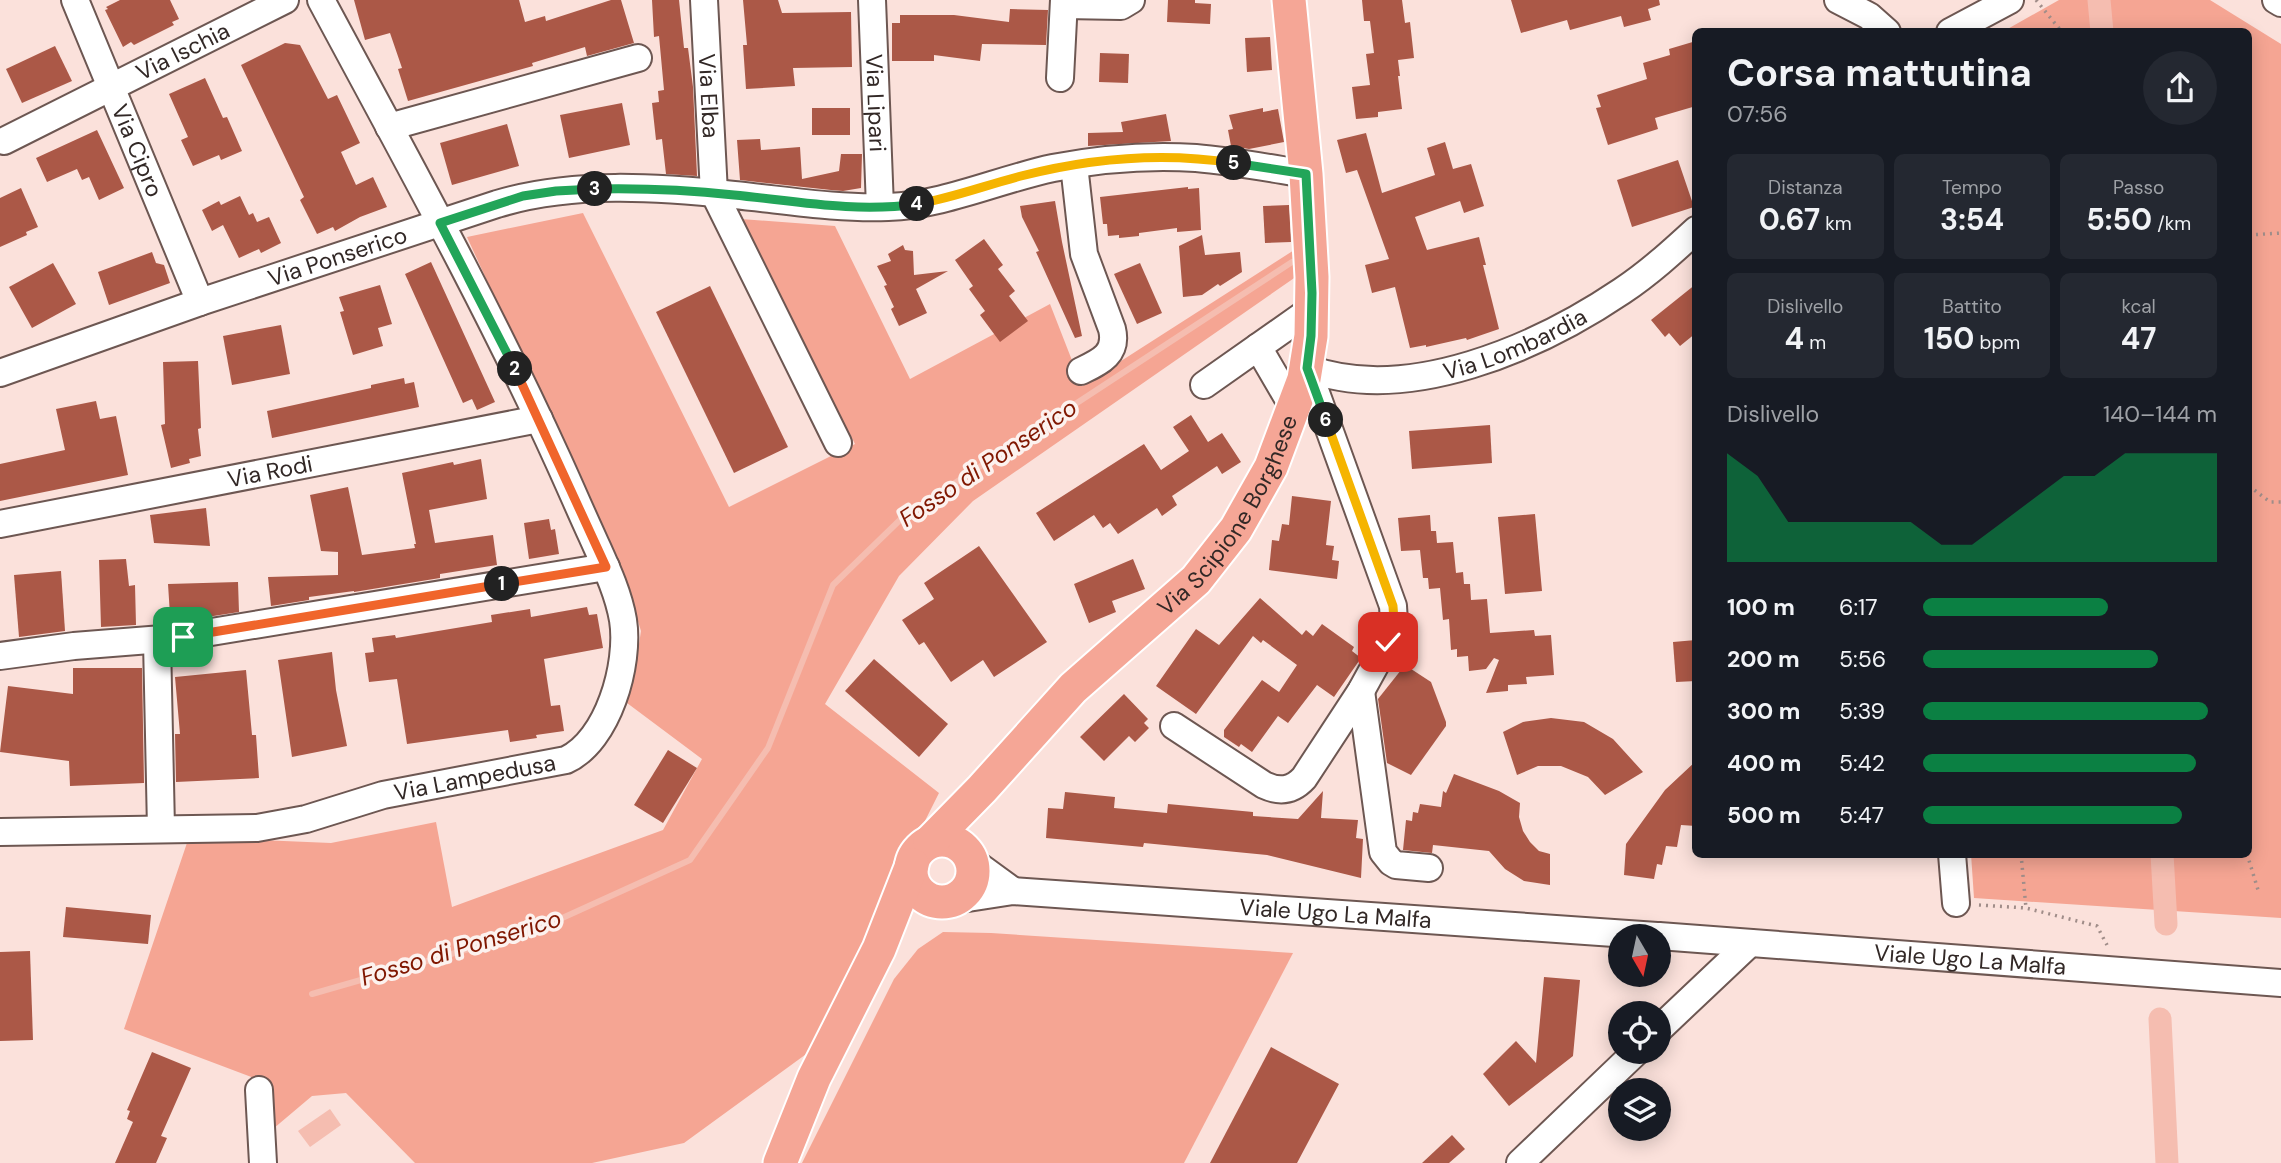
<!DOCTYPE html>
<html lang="it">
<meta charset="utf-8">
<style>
body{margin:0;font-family:"DM Sans",sans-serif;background:#242831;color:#f1f3f6;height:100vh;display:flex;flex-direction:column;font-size:26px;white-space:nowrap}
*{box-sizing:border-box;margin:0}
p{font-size:23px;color:#9ea1a6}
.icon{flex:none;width:38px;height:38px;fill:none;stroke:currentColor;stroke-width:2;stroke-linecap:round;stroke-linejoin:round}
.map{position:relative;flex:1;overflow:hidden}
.sheet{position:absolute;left:1692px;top:28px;width:560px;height:830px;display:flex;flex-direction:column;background:#171b24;border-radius:10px;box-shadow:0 4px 18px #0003}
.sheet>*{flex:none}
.needle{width:46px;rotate:171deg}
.buttons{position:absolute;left:1608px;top:924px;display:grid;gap:14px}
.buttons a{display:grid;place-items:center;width:63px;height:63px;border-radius:50%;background:#171b24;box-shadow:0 4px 18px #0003;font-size:35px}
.pin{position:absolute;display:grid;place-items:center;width:60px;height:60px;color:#fff;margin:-30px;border-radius:14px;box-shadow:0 4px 10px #0006}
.km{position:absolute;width:35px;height:35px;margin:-18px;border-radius:50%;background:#222;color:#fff;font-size:19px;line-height:35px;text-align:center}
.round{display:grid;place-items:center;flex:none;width:74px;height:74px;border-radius:37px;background:#242831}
.summary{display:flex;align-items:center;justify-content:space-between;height:119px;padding:0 35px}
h1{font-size:38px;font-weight:700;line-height:52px}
.stats{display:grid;grid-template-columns:repeat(3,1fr);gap:10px;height:119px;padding:7px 35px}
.stats div{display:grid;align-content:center;border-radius:10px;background:#242831;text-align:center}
.stats b{font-size:30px;font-weight:700}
.stats small{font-size:19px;font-weight:400}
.stats p{font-size:19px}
.chart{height:196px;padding:14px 35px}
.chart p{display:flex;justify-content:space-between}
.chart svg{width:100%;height:126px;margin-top:7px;fill:#0b8043;opacity:.7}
ul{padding:0 35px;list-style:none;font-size:23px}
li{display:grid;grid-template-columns:112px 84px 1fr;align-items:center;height:52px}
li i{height:18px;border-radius:9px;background:#0b8043}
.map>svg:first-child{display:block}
</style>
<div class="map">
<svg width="2281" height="1163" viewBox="0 0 2281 1163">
<rect width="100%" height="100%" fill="#fbe1db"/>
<g fill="#f5a593">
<path d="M2059,0H2210L2281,44V918L1974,898L1971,854H2249V32L2004,31Z"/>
<path d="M583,213L729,507L855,444L741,219L835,226L910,379L1050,304L1082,386L1302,245L1300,274L973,501L899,576L825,704L939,793L809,1052L684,1143L592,1163H415L346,1093L312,1096L267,1134V1083L124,1029L189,837L331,843L436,822L452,907L663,830L702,759L623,700L635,670L641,631L627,586L467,237Z"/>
<path d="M943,932L991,933L1293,953L1184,1163H802L894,979L918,949Z"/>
</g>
<path fill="#f5bdb0" d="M330,1109L341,1125L310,1147L298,1131Z"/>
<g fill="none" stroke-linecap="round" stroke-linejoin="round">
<path stroke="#f5bdb0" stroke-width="6" d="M312,994L538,929L690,860L768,748L833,585L903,517L1292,262"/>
<g stroke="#f5bdb0" stroke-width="23">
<path d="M2099,0L2102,32"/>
<path d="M2162,854L2166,924"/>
<path d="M2160,1019L2167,1163"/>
</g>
</g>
<g fill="#ab5847">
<path d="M120,0H170L179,19L172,22L174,25L134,45L131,42L123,47L105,10L108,9L106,7Z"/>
<path d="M354,0H519L525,22L545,16L546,21L611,0H621L634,43L587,56L585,47L532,63L533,66L408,101L398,69L402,68L390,33L365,40Z"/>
<path d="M652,0H679L684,48H688L693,87L697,176L666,174L662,139L656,140L652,103L659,102L658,91L664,90L659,36L654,37Z"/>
<path d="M743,0H778L782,13L851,12L852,67L793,68L795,86L746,89L743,45H747Z"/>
<path d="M1168,0H1195V3L1211,4L1210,24L1167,22Z"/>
<path d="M1362,0H1402L1405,23L1410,22L1414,58L1398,60L1400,76H1398L1402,109L1378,112V117L1356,119L1352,87L1370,85L1366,54L1374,53L1370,21H1364Z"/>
<path d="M1511,0H1659L1660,5L1648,9L1651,20L1624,27L1621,16L1570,30L1567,20L1521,33Z"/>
<path d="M1010,9L1048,10L1046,45L982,44L980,61L934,55V61H892V23H900V15H954L1009,22Z"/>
<path d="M1270,37L1272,70L1247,72L1245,38Z"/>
<path d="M1696,41V106L1655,118L1658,129L1608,145L1596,108L1601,107L1597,95L1647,79L1643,63L1670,55L1669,49Z"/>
<path d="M285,43L300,45L328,99L337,95L360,143L341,152L356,185L373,177L387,207L360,217L335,231L333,227L317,234L300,200L304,197L241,65Z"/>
<path d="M55,46L72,81L22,103L6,69Z"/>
<path d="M1100,53L1129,54L1128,83L1099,82Z"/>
<path d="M205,78L223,118L227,117L242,151L221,160L219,155L193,166L181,140L188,137L169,94Z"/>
<path d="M622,103L630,145L569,158L560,115Z"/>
<rect x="812" y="108" width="38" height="27"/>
<path d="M1263,108V112L1278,109L1284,142L1249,149L1231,146L1228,130L1233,129L1229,115Z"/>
<path d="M1166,114L1171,141L1088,146V133L1123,132L1121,122Z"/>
<path d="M507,124L519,166L452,185L440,143Z"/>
<path d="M97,130L124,188L99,200L89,177L82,180L77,169L47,182L36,158Z"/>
<path d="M1366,133L1382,193L1435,175L1427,148L1445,142L1453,169L1471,164L1484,206L1464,213L1460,201L1415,217L1427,250L1479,237L1486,265H1483L1499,329L1467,340L1466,338L1426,347V345L1410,348L1395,287L1372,293L1365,265L1389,259L1357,170L1346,173L1337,140Z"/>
<path d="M760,139L761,150L800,147L802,179L839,171L841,154H862L861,188L843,191L831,190L740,180L737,140Z"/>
<path d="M1678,160L1694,207L1632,227L1617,180Z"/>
<path d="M1188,187V189L1199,188L1201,230L1177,232V228L1139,233V236L1119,238V235L1108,236L1107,224H1103L1100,197Z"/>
<path d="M21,188L38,227L26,232L27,235L0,247V198Z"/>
<path d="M240,196L249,215L253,213L257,222L269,217L281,243L261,253L259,249L239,258L223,225L212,231L202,210L219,201L221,205Z"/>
<path d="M1055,201L1062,242L1082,336L1075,338L1036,252L1039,251L1022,217L1020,206Z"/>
<path d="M1289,205L1291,242L1265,243L1263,206Z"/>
<path d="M1202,235L1205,255L1240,252L1242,272L1220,286L1218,284L1202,295L1183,297L1179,246Z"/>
<path d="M984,239L1003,265L998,269L1015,291L1009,296L1028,321L1000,342L980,315L985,311L969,289L973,286L955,260Z"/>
<path d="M903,245L905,250L913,251L914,275L948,271L916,289L927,313L899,326L891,309L894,307L884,286L887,285L877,266L891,261L888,254Z"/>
<path d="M152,252L156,263L164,265L170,283L109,305L98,272Z"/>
<path d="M431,262L495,402L477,410L472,399L463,403L405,274Z"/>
<path d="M53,263L76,304L32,328L9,287Z"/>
<path d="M1140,263L1162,313L1137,324L1114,274Z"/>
<path d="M1696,284V333L1680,346L1669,333L1665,337L1651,320Z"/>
<path d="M380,285L392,324L378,328L383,346L353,355L340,312L344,311L339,297Z"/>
<path d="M710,286L788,447L734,473L656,312Z"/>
<path d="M281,325L290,374L232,385L223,336Z"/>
<path d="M198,361L201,428L198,429L201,456L189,459L190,463L171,468L161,425L165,424L163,362Z"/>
<path d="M404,378L405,384L414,382L419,407L272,438L267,411L371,388V385Z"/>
<path d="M96,401L100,419L116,416L128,475L0,501V464L65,450L56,409Z"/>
<path d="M1191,415L1208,442L1222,433L1241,462L1222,474L1217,466L1172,496L1177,505L1162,516L1157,508L1118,534L1110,523L1103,528L1094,515L1054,541L1036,513L1144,444L1161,470L1189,451L1173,427Z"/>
<path d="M1490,425L1492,463L1412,469L1409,431Z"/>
<path d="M481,459L487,499L429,510L435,543L493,535L497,565L440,574V578L354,592V591L309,597V600L271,606L268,577L338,575V552L321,551L310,495L348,487L362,555L415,548L414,544H416L402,473L453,462L454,465Z"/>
<path d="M1292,496L1331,501L1326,545L1334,546L1332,560L1339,561L1337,579L1269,570L1272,540L1279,541L1282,524L1289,525Z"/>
<path d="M206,508L210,546L154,543L150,515Z"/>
<path d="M1535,514L1542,591L1505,594L1498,517Z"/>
<path d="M1430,515L1431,531H1436L1437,543L1453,542L1456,573L1463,572L1464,584H1470L1471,600L1487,599L1490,633L1534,630L1535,636L1551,635L1554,675L1526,677L1527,684L1508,685V691L1486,693L1499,660L1494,658L1486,669L1469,671L1468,656L1457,657V649L1451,650L1449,619L1443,620L1440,588L1429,589L1428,578H1423L1420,550L1401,551L1398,518Z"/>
<path d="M549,519L551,530L555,529L559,554L529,559L524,523Z"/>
<path d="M979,546L1047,642L994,677L983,660L951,682L924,642L919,645L902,620L934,599L924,583Z"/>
<path d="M126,559L129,586L135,585L136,625L101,627L99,560Z"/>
<path d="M1133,559L1145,589L1112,601L1116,612L1089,623L1074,584Z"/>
<path d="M61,571L65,631L19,637L14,575Z"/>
<path d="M238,582L239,612L207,617V614L170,615L168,584Z"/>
<path d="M1260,598L1302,635L1306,630L1313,636L1322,624L1354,647L1352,651L1361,658L1334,697L1317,685L1288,723L1278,716L1252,752L1241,744L1239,747L1224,737V730L1262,680L1279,692L1297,665L1263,640L1261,643L1253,636L1196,714L1156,686L1196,629L1219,645Z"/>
<path d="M587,607L589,615L597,614L603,648L544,659L551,706L560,705L564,731L536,735L537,738L510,742L508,730L407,744L397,679L369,682L365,653L374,652L372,638L395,635L396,638L492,622L491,615L530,609L531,617Z"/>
<path d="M1696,640V681L1676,682L1673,642Z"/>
<path d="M332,652L336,690L347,746L292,757L278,660Z"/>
<path d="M874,659L948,724L919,757L845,691Z"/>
<path d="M1405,665L1431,682L1446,722V726L1411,775L1387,763L1378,699Z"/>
<path d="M73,668H142L144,783L70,786L69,761L0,752L8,686L73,694Z"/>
<path d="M246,670L252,735H256L259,778L176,782L175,734H180L175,677Z"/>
<path d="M1124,694L1148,719L1144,723L1149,728L1135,742L1129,736L1104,761L1080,737Z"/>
<path d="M1551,718L1584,722L1613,739L1643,772L1605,795L1588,777L1561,766H1538L1517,775L1503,732L1523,722Z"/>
<path d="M668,750L697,768L663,823L634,805Z"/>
<path d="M1696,761V826L1681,825L1677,847L1666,846L1662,865L1657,864L1654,879L1624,875L1626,844L1665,790Z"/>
<path d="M1454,774L1499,791L1520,803L1519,817L1523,831L1530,842L1539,851L1550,854V885L1524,881L1505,869L1489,851L1433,845L1432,853L1403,850L1406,820L1412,821L1413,812L1418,813L1420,804L1441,807L1443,791L1446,793Z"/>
<path d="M1323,791L1321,818L1358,820L1356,838L1363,839L1361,878L1267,855L1144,843L1143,847L1046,838L1048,808L1063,809L1065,792L1115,797L1114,808L1167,813L1168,804L1253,812V816L1298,819Z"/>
<path d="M66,907L151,915L148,944L63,937Z"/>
<path d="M30,951L33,1040L0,1041V952Z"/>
<path d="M1544,977L1580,980L1573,1056L1509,1106L1483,1074L1516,1041L1536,1063Z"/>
<path d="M1271,1047L1339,1084L1297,1163H1210Z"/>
<path d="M152,1052L191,1068L161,1136L167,1138L156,1163H115L133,1122L127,1119L130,1111L127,1110Z"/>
<path d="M1452,1135L1465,1149L1449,1163H1422Z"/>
</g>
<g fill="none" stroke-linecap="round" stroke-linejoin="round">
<g stroke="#6d5752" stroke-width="30">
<g id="minor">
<path id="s1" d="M75,0L200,302"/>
<path id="s2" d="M704,0L714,193L838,443"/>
<path id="s3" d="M872,0L880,207"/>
<path d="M1838,0L1869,16L1887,32"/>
<path d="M2276,0L2281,3"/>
<path d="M1064,5L1121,6L1131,0"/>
<path d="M1950,32L2010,0"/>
<path d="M1060,78L1064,0"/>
<path d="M389,127L638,58"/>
<path id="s4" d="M4,141L285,0"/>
<path d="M1074,165L1084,254L1112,329C1118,354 1100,362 1081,371"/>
<path d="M1258,347L1293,407"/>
<path id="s5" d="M1307,368C1407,406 1539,347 1622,291C1649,273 1672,252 1696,230"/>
<path id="s6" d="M0,373L200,302L497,204C573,181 657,187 734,195C785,200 836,209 888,207C945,205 997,180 1053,168C1099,159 1149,155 1196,158C1232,161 1269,168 1306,174"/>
<path d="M1204,385L1312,309"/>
<path id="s7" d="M0,524L539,419"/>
<path d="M157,641L161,829"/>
<path d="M0,656L74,646L175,638L606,567"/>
<path d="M1361,691L1383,852L1391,862L1396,865L1429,868"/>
<path d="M1174,726L1264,785C1279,792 1292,791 1304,778L1361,691L1388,642L1394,622L1393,606L1307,368"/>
<path id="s8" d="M0,832L257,828L306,819L383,795L566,760C608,741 630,664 623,620C618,591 604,563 592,536C580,510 569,484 557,458C486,302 402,151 321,0"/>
<path d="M1952,854L1956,903"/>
<path d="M972,861L1013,891"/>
<path id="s9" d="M955,900L1013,891L1657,936"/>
<path id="s10" d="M1659,936L2281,983"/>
<path d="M1659,1029L1750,943"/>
<path d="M259,1090L263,1163"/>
<path d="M1520,1163L1636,1052"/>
</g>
</g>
<g stroke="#fff" stroke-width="37">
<g id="major">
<circle cx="942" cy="871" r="31"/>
<path id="s11" d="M930,842L982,789L1073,688L1196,580L1236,529L1271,467L1304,379L1311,336L1312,277L1306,174L1289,0"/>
<path d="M780,1163L814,1078L879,949L912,865"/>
</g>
</g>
<g stroke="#a08d89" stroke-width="3.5" stroke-dasharray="2 5" stroke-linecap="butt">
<path d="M2036,0L2062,32"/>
<path d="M2249,235L2281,233"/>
<path d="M2249,486L2270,502H2281"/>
<path d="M2021,854L2026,908"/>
<path d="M2247,854L2259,893"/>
<path d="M1979,905L2026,908L2097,926L2107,945"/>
</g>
<use href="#minor" stroke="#fff" stroke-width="26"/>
<use href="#major" stroke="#f5a696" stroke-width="33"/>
</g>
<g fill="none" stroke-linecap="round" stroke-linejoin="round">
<g stroke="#fff" stroke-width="14">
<path id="split-1" d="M183,637L502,584"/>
</g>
<g stroke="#fff" stroke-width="14">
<path id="split-2" d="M502,584L606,567L515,369"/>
</g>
<g stroke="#fff" stroke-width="14">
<path id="split-3" d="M515,369L440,223L523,196L556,191L595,189"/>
</g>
<g stroke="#fff" stroke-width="14">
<path id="split-4" d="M595,189C641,188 688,190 734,195C795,201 856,213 917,204"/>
</g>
<g stroke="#fff" stroke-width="14">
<path id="split-5" d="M917,204C952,198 986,185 1021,176C1091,158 1163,152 1234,163"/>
</g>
<g stroke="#fff" stroke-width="14">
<path id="split-6" d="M1234,163L1306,174L1312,293L1311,336L1307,368L1326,420"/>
</g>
<g stroke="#fff" stroke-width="14">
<path id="split-7" d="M1326,420L1393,606L1394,622L1388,642"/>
</g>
<use href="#split-1" stroke="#f0652b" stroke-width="9"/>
<use href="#split-2" stroke="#f0652b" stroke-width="9"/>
<use href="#split-3" stroke="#22a559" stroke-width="9"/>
<use href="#split-4" stroke="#22a559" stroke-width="9"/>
<use href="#split-5" stroke="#f5b400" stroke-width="9"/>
<use href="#split-6" stroke="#22a559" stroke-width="9"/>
<use href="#split-7" stroke="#f5b400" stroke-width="9"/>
</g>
<g text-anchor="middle" stroke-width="7" stroke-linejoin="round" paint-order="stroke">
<g font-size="23" fill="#322826" stroke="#fcf2ef">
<text dy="8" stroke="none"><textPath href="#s4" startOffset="200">Via Ischia</textPath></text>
<text dy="8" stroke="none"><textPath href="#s2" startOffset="96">Via Elba</textPath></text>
<text dy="8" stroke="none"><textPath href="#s3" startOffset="103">Via Lipari</textPath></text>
<text dy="8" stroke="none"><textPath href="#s1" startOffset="163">Via Cipro</textPath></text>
<text dy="8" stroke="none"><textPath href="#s6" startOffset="357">Via Ponserico</textPath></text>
<text dy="8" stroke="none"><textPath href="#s5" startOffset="215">Via Lombardia</textPath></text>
<text dy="8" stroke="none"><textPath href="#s7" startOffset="275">Via Rodi</textPath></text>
<text dy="8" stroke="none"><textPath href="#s11" startOffset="446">Via Scipione Borghese</textPath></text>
<text dy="8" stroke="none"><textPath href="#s8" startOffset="481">Via Lampedusa</textPath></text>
<text dy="8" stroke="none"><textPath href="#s9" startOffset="382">Viale Ugo La Malfa</textPath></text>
<text dy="8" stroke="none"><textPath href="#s10" startOffset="312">Viale Ugo La Malfa</textPath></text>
</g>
<g font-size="24" font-style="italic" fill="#801701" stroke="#fcf2ef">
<text transform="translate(988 463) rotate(-34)" y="8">Fosso di Ponserico</text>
<text transform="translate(461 948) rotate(-17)" y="8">Fosso di Ponserico</text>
</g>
</g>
</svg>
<div class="buttons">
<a><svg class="needle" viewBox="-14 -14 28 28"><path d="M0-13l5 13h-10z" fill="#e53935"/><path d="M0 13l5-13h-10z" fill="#9ea1a6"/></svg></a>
<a><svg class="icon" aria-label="locate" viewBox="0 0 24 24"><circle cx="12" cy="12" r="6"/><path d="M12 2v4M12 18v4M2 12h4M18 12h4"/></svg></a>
<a><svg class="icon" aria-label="layers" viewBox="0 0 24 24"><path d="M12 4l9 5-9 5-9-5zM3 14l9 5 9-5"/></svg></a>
</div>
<div class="pin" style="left:183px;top:637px;background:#1e9e55"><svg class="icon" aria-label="arrive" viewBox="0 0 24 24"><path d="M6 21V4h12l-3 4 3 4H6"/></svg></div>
<div class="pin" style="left:1388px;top:642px;background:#d93025"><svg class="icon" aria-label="check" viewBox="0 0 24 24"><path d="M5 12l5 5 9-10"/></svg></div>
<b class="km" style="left:502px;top:584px">1</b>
<b class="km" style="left:515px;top:369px">2</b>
<b class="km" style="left:595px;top:189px">3</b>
<b class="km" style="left:917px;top:204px">4</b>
<b class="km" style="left:1234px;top:163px">5</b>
<b class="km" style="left:1326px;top:420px">6</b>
<section class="sheet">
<div class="summary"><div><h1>Corsa mattutina</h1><p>07:56</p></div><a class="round"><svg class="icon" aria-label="share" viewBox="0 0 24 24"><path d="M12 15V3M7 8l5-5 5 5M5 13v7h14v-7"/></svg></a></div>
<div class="stats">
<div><p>Distanza</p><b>0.67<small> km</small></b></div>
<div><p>Tempo</p><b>3:54</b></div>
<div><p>Passo</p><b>5:50<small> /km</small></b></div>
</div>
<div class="stats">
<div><p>Dislivello</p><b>4<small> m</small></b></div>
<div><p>Battito</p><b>150<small> bpm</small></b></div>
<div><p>kcal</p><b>47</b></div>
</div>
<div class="chart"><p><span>Dislivello</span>140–144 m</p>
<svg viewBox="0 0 160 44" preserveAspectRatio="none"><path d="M0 44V6L10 14L20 30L30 30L40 30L50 30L60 30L70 38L80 38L90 30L100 22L110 14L120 14L130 6L140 6L150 6L160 6V44z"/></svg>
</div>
<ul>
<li><b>100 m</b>6:17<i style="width:63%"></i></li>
<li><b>200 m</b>5:56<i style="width:80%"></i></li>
<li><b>300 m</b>5:39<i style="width:97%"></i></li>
<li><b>400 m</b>5:42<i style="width:93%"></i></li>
<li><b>500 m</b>5:47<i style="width:88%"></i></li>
</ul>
</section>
</div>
